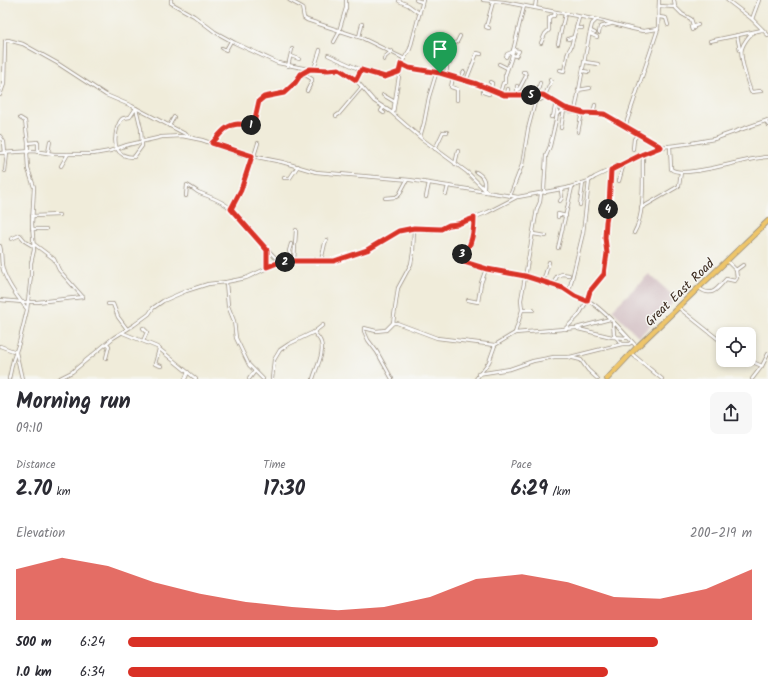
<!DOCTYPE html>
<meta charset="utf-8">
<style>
body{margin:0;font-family:Kalam,sans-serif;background:#f7f7f7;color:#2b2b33;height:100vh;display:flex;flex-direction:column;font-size:15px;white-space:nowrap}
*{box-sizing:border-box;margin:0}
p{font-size:13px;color:#7c7c81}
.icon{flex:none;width:22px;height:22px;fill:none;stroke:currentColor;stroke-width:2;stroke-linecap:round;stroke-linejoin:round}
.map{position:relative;height:379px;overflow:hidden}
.drawer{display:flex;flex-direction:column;background:#fff;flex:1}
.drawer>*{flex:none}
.controls{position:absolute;left:716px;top:327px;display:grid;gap:8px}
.controls a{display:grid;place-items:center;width:40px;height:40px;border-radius:8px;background:#fff;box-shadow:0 2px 6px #0003;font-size:20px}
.pin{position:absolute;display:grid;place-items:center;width:34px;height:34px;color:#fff;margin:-41px -17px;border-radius:50% 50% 50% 0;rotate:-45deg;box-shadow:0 0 4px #0007}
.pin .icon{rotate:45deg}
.km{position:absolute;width:20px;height:20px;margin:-10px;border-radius:50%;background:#222;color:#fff;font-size:11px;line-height:20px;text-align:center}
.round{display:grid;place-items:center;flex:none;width:42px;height:42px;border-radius:8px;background:#f7f7f7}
.overview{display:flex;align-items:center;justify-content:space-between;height:68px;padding:0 16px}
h1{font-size:22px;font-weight:700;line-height:30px}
.stats{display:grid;grid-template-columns:repeat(3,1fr);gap:6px;height:68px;padding:4px 16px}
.stats div{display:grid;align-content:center}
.stats b{font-size:20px;font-weight:700}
.stats small{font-size:11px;font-weight:400}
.stats p{font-size:11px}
.chart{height:112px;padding:8px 16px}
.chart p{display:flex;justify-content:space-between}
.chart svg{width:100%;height:72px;margin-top:4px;fill:#d93025;opacity:.7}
ul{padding:0 16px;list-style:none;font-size:13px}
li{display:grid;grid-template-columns:64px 48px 1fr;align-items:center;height:30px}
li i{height:10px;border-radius:5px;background:#d93025}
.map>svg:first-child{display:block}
</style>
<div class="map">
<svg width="768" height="379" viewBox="0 0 768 379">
<rect width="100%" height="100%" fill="#f6f6f2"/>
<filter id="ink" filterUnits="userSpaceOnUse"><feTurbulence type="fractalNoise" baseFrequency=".025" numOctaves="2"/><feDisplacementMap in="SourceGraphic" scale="8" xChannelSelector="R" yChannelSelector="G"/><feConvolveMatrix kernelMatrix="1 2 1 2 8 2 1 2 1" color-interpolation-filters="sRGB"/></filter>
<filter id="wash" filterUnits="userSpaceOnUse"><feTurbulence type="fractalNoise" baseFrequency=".012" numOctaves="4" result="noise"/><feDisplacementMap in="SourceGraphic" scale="16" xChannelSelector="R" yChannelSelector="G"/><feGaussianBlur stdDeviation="0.9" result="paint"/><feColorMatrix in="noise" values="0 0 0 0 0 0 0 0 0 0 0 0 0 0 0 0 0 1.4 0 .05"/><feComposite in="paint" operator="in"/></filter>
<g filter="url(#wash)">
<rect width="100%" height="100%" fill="#f0ecda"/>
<path fill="#d2bec2" d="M649,274L677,299L639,337L612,310Z"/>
</g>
<g filter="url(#ink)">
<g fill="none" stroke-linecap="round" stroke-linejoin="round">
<g stroke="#968b7c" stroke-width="4">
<g id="minor">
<path d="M171,0V3L194,16L215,32L235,43L278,63L303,68L328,71L339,69L348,73L356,80L374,101L391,112L422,139L467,172L487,192"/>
<path d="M289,0L302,7L304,18L307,20L362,38L405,59"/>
<path d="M416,0L422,2"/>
<path d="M483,0L504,2L603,21L633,29L643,31L658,29"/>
<path d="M727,0L752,19L768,35"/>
<path d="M399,1L408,5L419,13"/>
<path d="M659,6L675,7L674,0"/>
<path d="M675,7L682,14L691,19L694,28"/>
<path d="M535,8L536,0"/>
<path d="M659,17L666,18L668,25"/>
<path d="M579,18L576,28H582"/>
<path d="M752,19L759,0"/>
<path d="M489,28L486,27L493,2"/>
<path d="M692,30L691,27L698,25"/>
<path d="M339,31L346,8V0"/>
<path d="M591,31L595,33"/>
<path d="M753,32C749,36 744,42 742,48C739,55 748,84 751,92L761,91"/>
<path d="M599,33L600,27L611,24"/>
<path d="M590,34L597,37"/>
<path d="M737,35L740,50"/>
<path d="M359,37L362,24"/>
<path d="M568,39L574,37"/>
<path d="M437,41L443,42V45L446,49L443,56L440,73"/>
<path d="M710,41L762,30"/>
<path d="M334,42L340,31"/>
<path d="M541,43L545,34L549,30V18L551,16H554L555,12"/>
<path d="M558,44L565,14"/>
<path d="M222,48L226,50L231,41"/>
<path d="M446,49L457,42L460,36"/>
<path d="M328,55L361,70"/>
<path d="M512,55L516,56L519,51L513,50"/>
<path d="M291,56L299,59"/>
<path d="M506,57L507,54L512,52"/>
<path d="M443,58L450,63"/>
<path d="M384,60L385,57L392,51"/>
<path d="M585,62L598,64"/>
<path d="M401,64L409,68L440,73L477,84L504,95H543L565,108L584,113L604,114L661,147"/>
<path d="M499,64L507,68"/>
<path d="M288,66L292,49"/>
<path d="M314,69L320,50"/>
<path d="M560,70L564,71L568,52L571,47L576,28"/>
<path d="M583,71L589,72"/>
<path d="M306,72L307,76L312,79V81L307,91"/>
<path d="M446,75L447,67"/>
<path d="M453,77L451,87L457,89V100"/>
<path d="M460,79L464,72"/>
<path d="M356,80L361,70L385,77L399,72"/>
<path d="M466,81L477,53L481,54"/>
<path d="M490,82L492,83L491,89"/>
<path d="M517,86V93"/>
<path d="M484,87L483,92L489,94"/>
<path d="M578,90L590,88"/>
<path d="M500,93L503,83H505V76L511,59L524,6"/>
<path d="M517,93L526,76L525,72H523"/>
<path d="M0,95L4,84L5,44V41L8,40L23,44L57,63L106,95L132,106L191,137"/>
<path d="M383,95L395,102"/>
<path d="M507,95L508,89"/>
<path d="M545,95L551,82L550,80"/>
<path d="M536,100H540L546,96"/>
<path d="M384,107L381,111L384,113"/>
<path d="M136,108L141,129L142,146L134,157C115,157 113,144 117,128C118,126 119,122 121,120C123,117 127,118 130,117Z"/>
<path d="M393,113L401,64L410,49L423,0"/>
<path d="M593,113L595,105"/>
<path d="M557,114L564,110L574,112L575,111L589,36L592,24L596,20"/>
<path d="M336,116L339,114L362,87"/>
<path d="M551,117H553L556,102"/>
<path d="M20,118L25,121L28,143"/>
<path d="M766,121L768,125"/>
<path d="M169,126L174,117"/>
<path d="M625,127L658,29L659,0"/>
<path d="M561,128L564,110"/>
<path d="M578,132L582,112"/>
<path d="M0,136L4,142L5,153"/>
<path d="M420,137L424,123L429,97L436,74L434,73"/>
<path d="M212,143C220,134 226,124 239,124C245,124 250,126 254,123L259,101L264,97L284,93L295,83L301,75L310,69"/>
<path d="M670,146L671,169C683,180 748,157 768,157"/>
<path d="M435,149L443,132H447"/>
<path d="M633,149L634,139L639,133"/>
<path d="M28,152V143L38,142V152"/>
<path d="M0,153L33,151L54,154H93L110,151L127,145L162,137L182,136L202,140L242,154L282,162L316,172L410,180L518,197L567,188L589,181L595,177L651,150L661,147L686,144L714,139L768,120"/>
<path d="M48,153L50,141"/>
<path d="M254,156L258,143"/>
<path d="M455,164L458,151"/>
<path d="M61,166L68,154"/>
<path d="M5,171L7,153"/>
<path d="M476,172C483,176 485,180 484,187"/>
<path d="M284,178H290L298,166"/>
<path d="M619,181L624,163"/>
<path d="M545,193L544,190L546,156L550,146L556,120L558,104"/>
<path d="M446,194L448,186"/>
<path d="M186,196L187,185C191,187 195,190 198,192C209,197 222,200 231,209C249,225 262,246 280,262"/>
<path d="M510,196L522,165L528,129L540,83"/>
<path d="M426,197L429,183"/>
<path d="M385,198L396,197L399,195L407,180"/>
<path d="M560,201L562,198L561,190"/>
<path d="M580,205L583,183"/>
<path d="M641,208L679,186L681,172"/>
<path d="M231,209L241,190L253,156"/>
<path d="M32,216L59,215"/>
<path d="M558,217V214L566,216"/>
<path d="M474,218V226L470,244L460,258L461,261L487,269L525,276L569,291C576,297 585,298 592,303C609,315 623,332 637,347"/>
<path d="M32,229H46"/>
<path d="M634,233C646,212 642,178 643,154"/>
<path d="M533,234L546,236"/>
<path d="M11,239L20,235L26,242L33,246"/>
<path d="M34,244L54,259L59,270L83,297"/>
<path d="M291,244L289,251L292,261"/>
<path d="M0,246C2,253 1,259 2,265C4,279 18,298 27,309"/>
<path d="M558,248L572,187"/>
<path d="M267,250V267"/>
<path d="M294,261L296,230"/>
<path d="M321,261L325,243L327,240"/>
<path d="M727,261L736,270L743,265"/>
<path d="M226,282L228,306L234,321L236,338L249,365L263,379"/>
<path d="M543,282L549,262"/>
<path d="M553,285L557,276L562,274L569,275"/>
<path d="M699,288C712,298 717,289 726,279L735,281L737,278L736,270"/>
<path d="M569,291L583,233L589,181"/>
<path d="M0,300L22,302H37L83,297"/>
<path d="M468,300L478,302L481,283L486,269"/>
<path d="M108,304H113L118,317L127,329"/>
<path d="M679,308L723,343"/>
<path d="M522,310H533"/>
<path d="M613,322L614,335L622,344"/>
<path d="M393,323L398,288L411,264L413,252L414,228"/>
<path d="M565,329L579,315L587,301L590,291L604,274L607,253L605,238L606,222L609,205L611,170"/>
<path d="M578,329L612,337L628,338"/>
<path d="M123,333L157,347L196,379"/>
<path d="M515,333L522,310L521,300L537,209L540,202L541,194"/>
<path d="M143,341L147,332L143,328"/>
<path d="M0,346L16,352L22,379"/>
<path d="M159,349L155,364L161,366"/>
<path d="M632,354L662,379"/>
<path d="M569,357L581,360L588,370L598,379"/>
<path d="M106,358L109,346L107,344"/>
<path d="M748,360L762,366"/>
<path d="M478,374L510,369L533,361L554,357H570L622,344H629L632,342"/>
<path d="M9,379L13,360L19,343L27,310L31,275V263L34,250L32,224L34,187L28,169L27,152"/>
<path d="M58,379L72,372L113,338L134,325L149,314L153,308L163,301L186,291L208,284L226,282L246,278L280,262L294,261H334L367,250L399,231L414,228L441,229L449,225L458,224L488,212L517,197"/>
<path d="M185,379L188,372"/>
<path d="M249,379L255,371"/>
<path d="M272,379L274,360L280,350L289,344L314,332L323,325"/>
<path d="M313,379C316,368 326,351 320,340C318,337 316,335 314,332"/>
<path d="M392,379L377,352L368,340L364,331V328L376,331L386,330L393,323H397L437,338L495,345L515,333L576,328L610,319"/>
<path d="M476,379L489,362L495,345"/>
<path d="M752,379L762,366L768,354"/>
</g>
</g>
<g stroke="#968b7c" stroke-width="6">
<path id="trunk" d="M607,379L637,347L768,221"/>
</g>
<use href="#minor" stroke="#fff" stroke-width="2.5"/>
<use href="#trunk" stroke="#eec569" stroke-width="4.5"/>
</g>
</g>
<g fill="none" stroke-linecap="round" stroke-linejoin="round" filter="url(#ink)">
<g stroke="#fff" stroke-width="8">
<path id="route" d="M401,64L409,68L440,73L477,84L504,95H543L565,108L584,113L604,114L661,147L643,154L611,170L609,205L606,222L605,238L607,253L604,274L590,291L587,301L575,296L563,288L525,276L487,269L461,261C460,254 467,250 470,244C473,236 474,226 474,218L458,224L449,225L441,229L414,228L399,231L367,250L334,261H293L280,262L267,267V250L231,209L241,190L252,156L212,143C220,135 225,125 238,124C244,124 249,126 254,123L259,101L264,97L284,93L295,83L301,74L310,69L328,70L339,69L356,80L361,70L385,77L399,72Z"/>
</g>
<use href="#route" stroke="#d93025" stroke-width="5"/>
</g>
<g text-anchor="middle" stroke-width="3" stroke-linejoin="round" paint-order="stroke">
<g font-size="13" fill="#3b2a1e" stroke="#f6f6f2">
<text transform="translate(679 292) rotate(-44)" y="5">Great East Road</text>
</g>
</g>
</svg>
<div class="controls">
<a><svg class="icon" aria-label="locate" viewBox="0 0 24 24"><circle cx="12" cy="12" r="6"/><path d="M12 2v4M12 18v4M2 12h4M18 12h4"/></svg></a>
</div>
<div class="pin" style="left:440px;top:73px;background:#1e9e55"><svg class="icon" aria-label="arrive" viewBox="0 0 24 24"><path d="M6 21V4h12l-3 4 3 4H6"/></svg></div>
<b class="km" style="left:251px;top:125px">1</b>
<b class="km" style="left:285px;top:262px">2</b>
<b class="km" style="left:462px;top:254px">3</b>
<b class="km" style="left:608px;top:209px">4</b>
<b class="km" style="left:531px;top:95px">5</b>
</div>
<section class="drawer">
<div class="overview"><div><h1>Morning run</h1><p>09:10</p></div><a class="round"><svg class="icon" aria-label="share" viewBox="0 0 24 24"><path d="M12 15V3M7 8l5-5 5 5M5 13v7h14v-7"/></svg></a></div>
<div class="stats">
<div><p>Distance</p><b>2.70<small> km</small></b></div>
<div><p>Time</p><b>17:30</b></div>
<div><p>Pace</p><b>6:29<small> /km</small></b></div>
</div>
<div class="chart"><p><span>Elevation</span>200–219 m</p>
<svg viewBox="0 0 160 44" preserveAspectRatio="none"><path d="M0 44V13L10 6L20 11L30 21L40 28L50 33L60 36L70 38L80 36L90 30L100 19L110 16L120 21L130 30L140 31L150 25L160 13V44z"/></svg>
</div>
<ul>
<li><b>500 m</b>6:24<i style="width:85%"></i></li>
<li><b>1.0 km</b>6:34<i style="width:77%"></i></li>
</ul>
</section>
